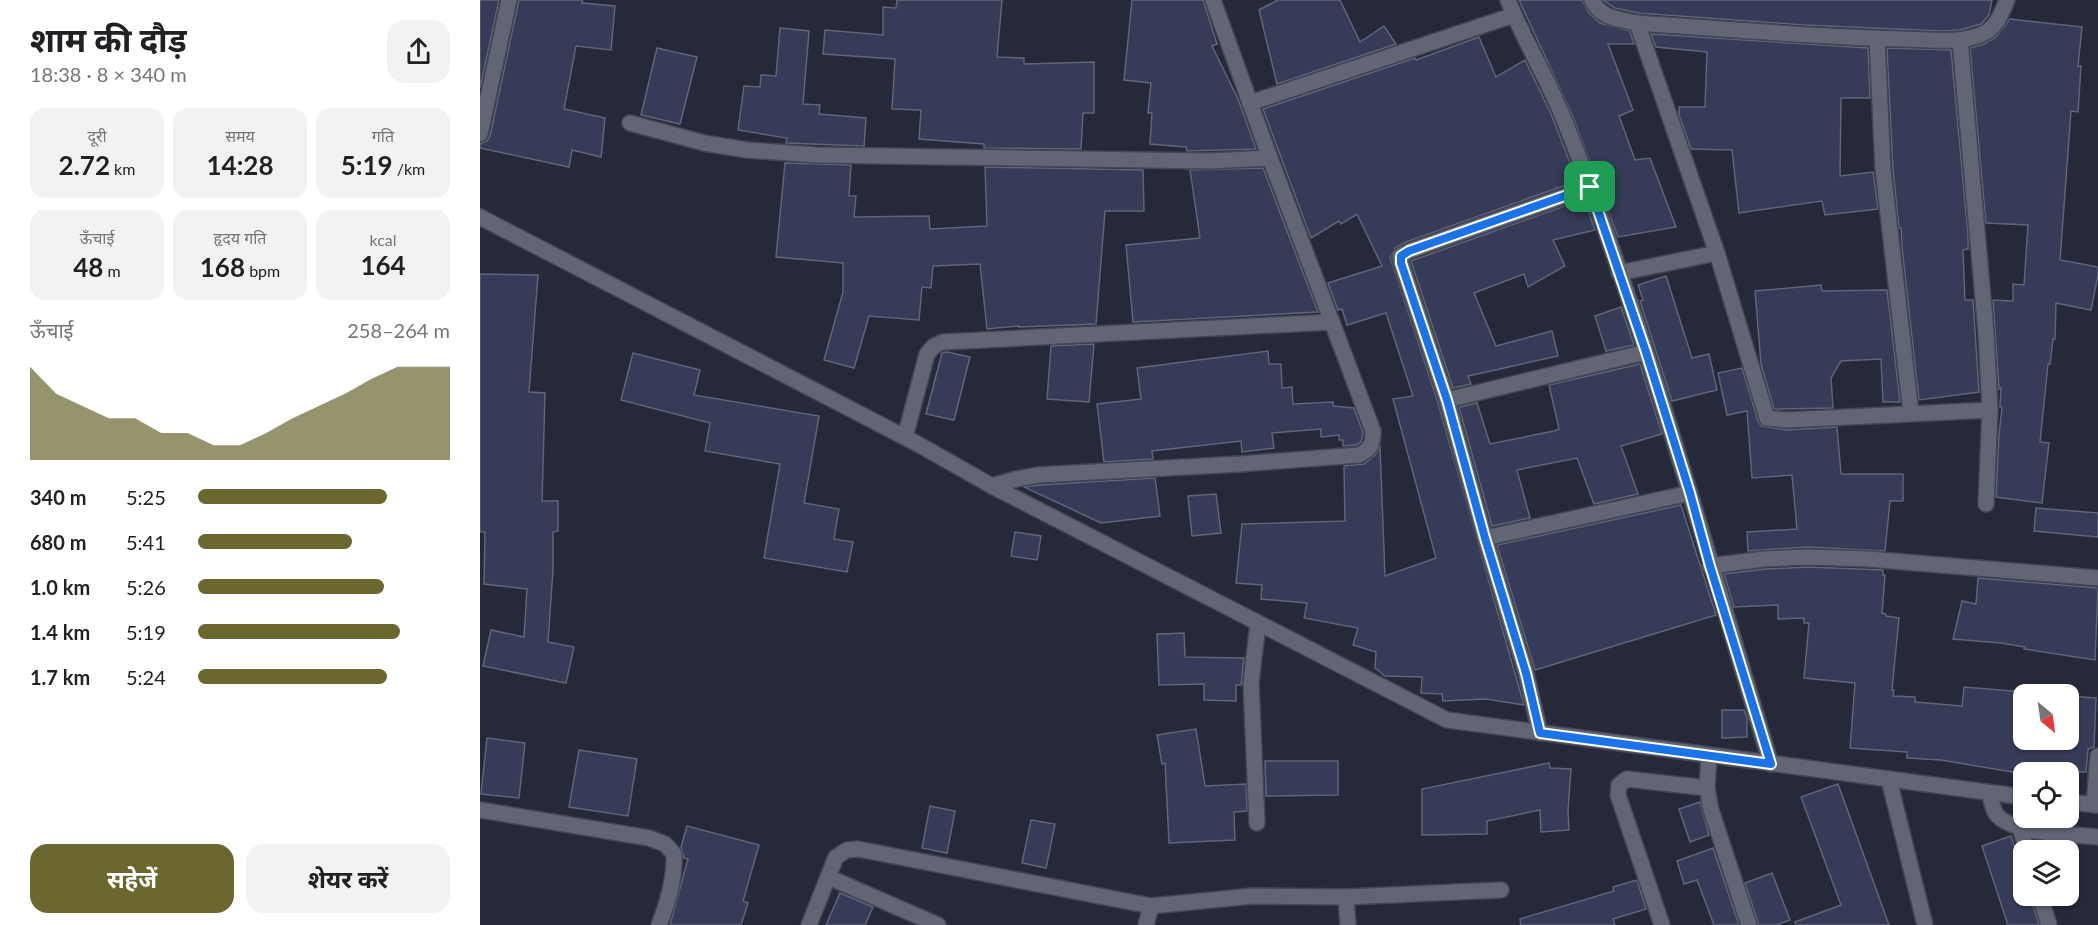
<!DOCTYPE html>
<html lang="hi">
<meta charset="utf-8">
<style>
body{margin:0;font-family:Lato,"Noto Sans Devanagari",sans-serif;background:#f2f2f2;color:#202124;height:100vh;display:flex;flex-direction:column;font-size:22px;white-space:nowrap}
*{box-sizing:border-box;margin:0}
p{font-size:20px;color:#757577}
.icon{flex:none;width:33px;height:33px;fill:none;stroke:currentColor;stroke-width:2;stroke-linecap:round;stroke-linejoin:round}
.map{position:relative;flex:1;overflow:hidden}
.details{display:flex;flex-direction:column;background:#fff;width:480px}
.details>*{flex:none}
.needle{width:39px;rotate:151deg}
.fabs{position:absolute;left:1533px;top:684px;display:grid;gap:12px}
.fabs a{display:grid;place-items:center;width:66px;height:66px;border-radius:12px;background:#fff;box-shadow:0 2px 4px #0004;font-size:30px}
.pin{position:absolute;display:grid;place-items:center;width:51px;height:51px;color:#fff;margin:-26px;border-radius:12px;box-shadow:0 3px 9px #0006}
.round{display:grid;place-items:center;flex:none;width:63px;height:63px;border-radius:18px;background:#f2f2f2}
.overview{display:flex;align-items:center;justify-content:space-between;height:102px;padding:0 30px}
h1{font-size:33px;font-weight:700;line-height:45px}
.figures{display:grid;grid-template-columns:repeat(3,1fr);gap:9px;height:102px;padding:6px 30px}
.figures div{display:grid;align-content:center;border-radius:15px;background:#f2f2f2;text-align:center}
.figures b{font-size:26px;font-weight:700}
.figures small{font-size:16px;font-weight:400}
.figures p{font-size:16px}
.chart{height:168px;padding:12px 30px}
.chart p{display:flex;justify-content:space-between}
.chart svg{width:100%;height:108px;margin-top:6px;fill:#6a672f;opacity:.7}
.cta{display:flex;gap:12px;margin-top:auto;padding:12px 30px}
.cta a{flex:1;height:69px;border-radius:18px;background:#6a672f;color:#fff;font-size:24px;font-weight:700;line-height:69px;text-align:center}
.cta a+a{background:#f2f2f2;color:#202124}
ul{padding:0 30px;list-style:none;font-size:20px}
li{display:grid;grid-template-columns:96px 72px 1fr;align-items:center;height:45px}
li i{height:15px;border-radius:8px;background:#6a672f}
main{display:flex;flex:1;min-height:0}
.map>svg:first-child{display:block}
</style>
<main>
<section class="details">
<div class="overview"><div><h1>शाम की दौड़</h1><p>18:38 · 8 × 340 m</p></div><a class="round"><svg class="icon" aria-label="share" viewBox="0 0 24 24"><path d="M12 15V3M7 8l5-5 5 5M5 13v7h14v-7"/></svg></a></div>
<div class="figures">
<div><p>दूरी</p><b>2.72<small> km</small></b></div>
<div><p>समय</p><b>14:28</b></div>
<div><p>गति</p><b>5:19<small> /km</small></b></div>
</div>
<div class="figures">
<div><p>ऊँचाई</p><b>48<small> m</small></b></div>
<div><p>हृदय गति</p><b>168<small> bpm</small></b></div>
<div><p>kcal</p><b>164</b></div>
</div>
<div class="chart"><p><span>ऊँचाई</span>258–264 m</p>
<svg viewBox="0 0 160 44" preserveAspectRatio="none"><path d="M0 44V6L10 17L20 22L30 27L40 27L50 33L60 33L70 38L80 38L90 33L100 27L110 22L120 17L130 11L140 6L150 6L160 6V44z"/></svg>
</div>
<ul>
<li><b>340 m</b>5:25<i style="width:75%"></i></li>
<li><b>680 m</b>5:41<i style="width:61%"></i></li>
<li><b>1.0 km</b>5:26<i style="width:74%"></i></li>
<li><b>1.4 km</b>5:19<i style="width:80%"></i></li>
<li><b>1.7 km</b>5:24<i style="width:75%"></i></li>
</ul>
<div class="cta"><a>सहेजें</a><a>शेयर करें</a></div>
</section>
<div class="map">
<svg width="1618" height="925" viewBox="0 0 1618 925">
<rect width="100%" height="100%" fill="#25293a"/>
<g fill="#363b57" stroke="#5f6478" stroke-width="1.5">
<path d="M0,0H19L0,88Z"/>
<path d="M39,0H103L102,3L135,6L131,50L96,46L84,109L125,118L121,157L92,150L89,167L0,148V144L7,141L10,136Z"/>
<path d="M417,0H522L517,57L544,58V64L614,62V113H603L601,149L504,148V144L439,139L441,110L412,109L415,59L343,54L345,30L403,35V7L416,8Z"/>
<path d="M652,0H723L737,44L732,46L758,99L776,149L707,151L706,147L670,144L672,113H668L671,83L644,80Z"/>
<path d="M798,0H860L880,42L904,26L916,44L797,84L779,10Z"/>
<path d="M1039,0H1102L1109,13L1120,23L1150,31L1154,44H1128L1153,110L1139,116L1155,160L1170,158L1196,227L1138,237L1093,117Z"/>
<path d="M1123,0H1512L1509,15L1501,24L1480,30L1462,31L1324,25L1158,13L1135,8Z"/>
<path d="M1530,19L1602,27L1598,66H1601L1598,112L1591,111L1580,260L1618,267V275L1611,310L1576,303L1575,339H1573L1570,364H1568L1560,442L1569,443L1562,503L1516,497L1519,435L1522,407H1520L1521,388L1519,389L1513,300L1533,301V284L1544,285L1548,225L1506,223L1490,48L1504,44L1516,37Z"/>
<path d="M300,28L329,31L323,104L340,105L339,114L386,118L384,146L306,143L307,138L258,130L264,86L280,87L281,75L296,76Z"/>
<path d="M1171,34L1388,48L1390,98H1361L1360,176L1393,172L1398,209L1345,215L1342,201L1259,213L1252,150L1211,149L1199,115V107H1225L1227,52L1176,47Z"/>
<path d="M999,37L1016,77L1045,60L1071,114L1097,181L926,242L915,248L910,257L958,403L1044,705L1006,699L963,701L962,694L941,693L942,677L905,676L895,668L896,652L873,645L878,628L824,618L827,603L781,599L782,585L756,583L762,524L865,521L864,466L884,464L895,455L900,447L905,576L956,558L913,399L933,396L906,313L867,325L862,309L858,310L848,283L902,266L877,214L861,224L859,221L831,238L783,109L935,58L936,60Z"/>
<path d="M177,48L217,57L200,124L161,115Z"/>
<path d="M1407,48L1471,50L1488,235V249L1483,250L1485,300H1493L1499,392L1439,400L1422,247L1421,228H1419L1413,169Z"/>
<path d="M305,163L371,165L369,196H376L374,217L449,216L450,229L507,226L505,167L663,170L664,211H625L616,324L539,327V326L507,329L500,264L453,266L451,288L442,287L439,320L389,316L374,368L344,360L363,292V263L296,257Z"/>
<path d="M783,168L838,312L653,322L646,245L720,238L710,170Z"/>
<path d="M1104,199L1115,230L1073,240L1085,266L1048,287L1044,274L994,293L1016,346L1072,331L1078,356L988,376L991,384L973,388L931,261Z"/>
<path d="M0,274L58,275L49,392L65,393L62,501H78V531L73,532V570L68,642L94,647L86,683L3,666L11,630L44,637L47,589L4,584L5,532H0Z"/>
<path d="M1186,276L1212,358L1229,354L1237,390L1192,401L1160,301L1163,300L1158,285Z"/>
<path d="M1341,285L1342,291L1407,290L1420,402H1403L1401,359L1361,361L1351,378L1353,408L1294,409L1281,364L1275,291Z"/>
<path d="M1141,307L1154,345L1126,351L1115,316Z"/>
<path d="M614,344L609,402L567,399L571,346Z"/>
<path d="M788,351L789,364H801L802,388L812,387L813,404L853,402V406L874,408L883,433L881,442L876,445L863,446V440H859V435L841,437V429L792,433L794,448L762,452L761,441L672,451L673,459L624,462L617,404L661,399L657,368Z"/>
<path d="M467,352L490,357L474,420L446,414L462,353Z"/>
<path d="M153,353L220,370L214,395L339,416L324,503L359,509L354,539L373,542L367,572L284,558L300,464L225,451L230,423L141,400Z"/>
<path d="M1160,364L1182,434L1141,446L1158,494L1114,504L1097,458L1037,470L1050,518L1012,526L979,407L997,403L1010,444L1074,431L1079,429L1069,385Z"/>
<path d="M1262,368L1278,421L1281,426L1307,430L1357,427L1361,474H1423V501H1410L1405,551L1328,547L1268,551L1267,532L1317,529L1312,475L1272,478L1267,411L1247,415L1238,373Z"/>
<path d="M675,478L680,516L621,523L544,487L559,485Z"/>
<path d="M736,494L741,533L712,536L708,496Z"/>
<path d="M1201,505L1236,615L1055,670L1017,545Z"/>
<path d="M1556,508L1618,513V537L1554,531Z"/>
<path d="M535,532L561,536L557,560L531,556Z"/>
<path d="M1328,567L1403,570V575H1405L1402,613L1406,614V616L1419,618L1412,690H1414L1413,696L1435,697V702L1482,706L1484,687L1571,694H1544V740H1588V696L1616,698L1614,747L1608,749L1606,772H1532L1461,760L1427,758V752L1370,748L1375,683L1324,678L1329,623H1324V618L1298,619V605L1254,607L1244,574L1285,569Z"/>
<path d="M1498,578L1618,588L1615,660L1544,649L1545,647L1521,643L1473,639L1482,601L1496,604Z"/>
<path d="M704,633L705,657L764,658L761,685H756V701L724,700V684L679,685L677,634Z"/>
<path d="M1242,710H1264L1267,718V737L1242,738Z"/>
<path d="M716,729L725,786L766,784L767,811L754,812L755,840L689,843L685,763L682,764L677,735Z"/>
<path d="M7,738L45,743L39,798L1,794Z"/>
<path d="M99,750L157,759L148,816L89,807Z"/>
<path d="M785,761H858V795L786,796Z"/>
<path d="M1069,763L1070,768L1091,769L1088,810L1089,830L1061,832L1060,810L1007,821V834L942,835V789Z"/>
<path d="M1358,784L1409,925H1316L1315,922L1361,905L1321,797Z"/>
<path d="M1220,802L1229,835L1210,842L1199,809Z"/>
<path d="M450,806L475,811L467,853L442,848Z"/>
<path d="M551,820L575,824L566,868L542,863Z"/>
<path d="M207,826L279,845L263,901L268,903L261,925H190L208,859L204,858L201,847Z"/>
<path d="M1531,836L1544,875V896H1550L1559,925H1528L1502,846Z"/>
<path d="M1233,848L1259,925H1234L1217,880L1204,884L1197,861Z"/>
<path d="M1292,873L1310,920L1296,925H1279L1265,883Z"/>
<path d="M1157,880L1166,909L1133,919L1135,925H1041L1040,919L1134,891L1133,887Z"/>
<path d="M360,893L393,907L385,925H346Z"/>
</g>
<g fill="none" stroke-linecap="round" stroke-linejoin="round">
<g stroke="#414555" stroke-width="18">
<g id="minor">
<path d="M1028,0C1041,34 1060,65 1075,99C1088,127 1099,158 1110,187C1179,377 1232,571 1291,764"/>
<path d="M1112,0C1121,19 1139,19 1157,23C1246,29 1334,37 1423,39C1447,39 1477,44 1500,35C1516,29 1521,15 1527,0"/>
<path d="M1157,23L1237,253L1287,418L1307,420L1510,410"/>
<path d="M1397,38L1403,170L1431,413"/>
<path d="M1480,40L1506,332L1510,410L1506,504"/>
<path d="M770,103L1034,15"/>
<path d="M150,123L224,143L267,150L336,155L729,161L790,158"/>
<path d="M0,134L29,0"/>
<path d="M0,217L436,443L512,486L967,720L1544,797"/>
<path d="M1139,273L1237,253"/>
<path d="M967,400L1166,352"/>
<path d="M425,437L447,354L454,346L463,342L852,322"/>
<path d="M512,486L536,479L558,475L760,464L879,455C891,449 893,444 893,431L790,158L733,0"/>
<path d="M1005,538L1210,493"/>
<path d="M1230,566L1284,559L1328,557L1388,559L1618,578"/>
<path d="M1060,733L1046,673L1005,538L967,400L921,263L920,256L929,251L1110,187"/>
<path d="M1229,756L1227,788L1231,810L1269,925"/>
<path d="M1409,780L1445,925"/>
<path d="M1509,793C1511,799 1512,806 1515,812C1526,834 1594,834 1618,837"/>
<path d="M1588,802L1618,805"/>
<path d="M1614,805L1618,756"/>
<path d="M0,810L169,838L185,844L194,854C195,879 188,902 179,925"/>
<path d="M777,823L771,683L778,623"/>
<path d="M1540,828L1547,850"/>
<path d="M348,877L458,925"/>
<path d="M1560,896L1569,925"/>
<path d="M329,925L356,857L367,850L378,849L671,906L773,896L866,897"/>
<path d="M666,925L671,906"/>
<path d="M868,925L866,897L1021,890"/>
<path d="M1182,925L1138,795L1139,785L1147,779L1227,788"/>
</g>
</g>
<use href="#minor" stroke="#626573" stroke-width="15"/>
</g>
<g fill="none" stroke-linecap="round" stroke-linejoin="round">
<g stroke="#fff" stroke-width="12">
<path id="route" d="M1110,187L1166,352L1210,493L1230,566L1291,764L1060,733L1046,673L1005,538L967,400L921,263V256L929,251Z"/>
</g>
<use href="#route" stroke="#1a73e8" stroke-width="8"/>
</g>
</svg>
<div class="fabs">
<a><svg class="needle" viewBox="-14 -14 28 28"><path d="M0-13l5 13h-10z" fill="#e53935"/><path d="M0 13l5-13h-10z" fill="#757577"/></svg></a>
<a><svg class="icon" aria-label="locate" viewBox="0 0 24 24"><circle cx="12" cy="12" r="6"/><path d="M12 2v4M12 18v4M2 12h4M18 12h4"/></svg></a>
<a><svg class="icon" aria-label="layers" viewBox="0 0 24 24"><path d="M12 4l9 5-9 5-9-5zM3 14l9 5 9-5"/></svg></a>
</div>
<div class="pin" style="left:1110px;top:187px;background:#1e9e55"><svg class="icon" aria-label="arrive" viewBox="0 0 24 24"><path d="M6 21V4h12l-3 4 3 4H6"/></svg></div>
</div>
</main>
